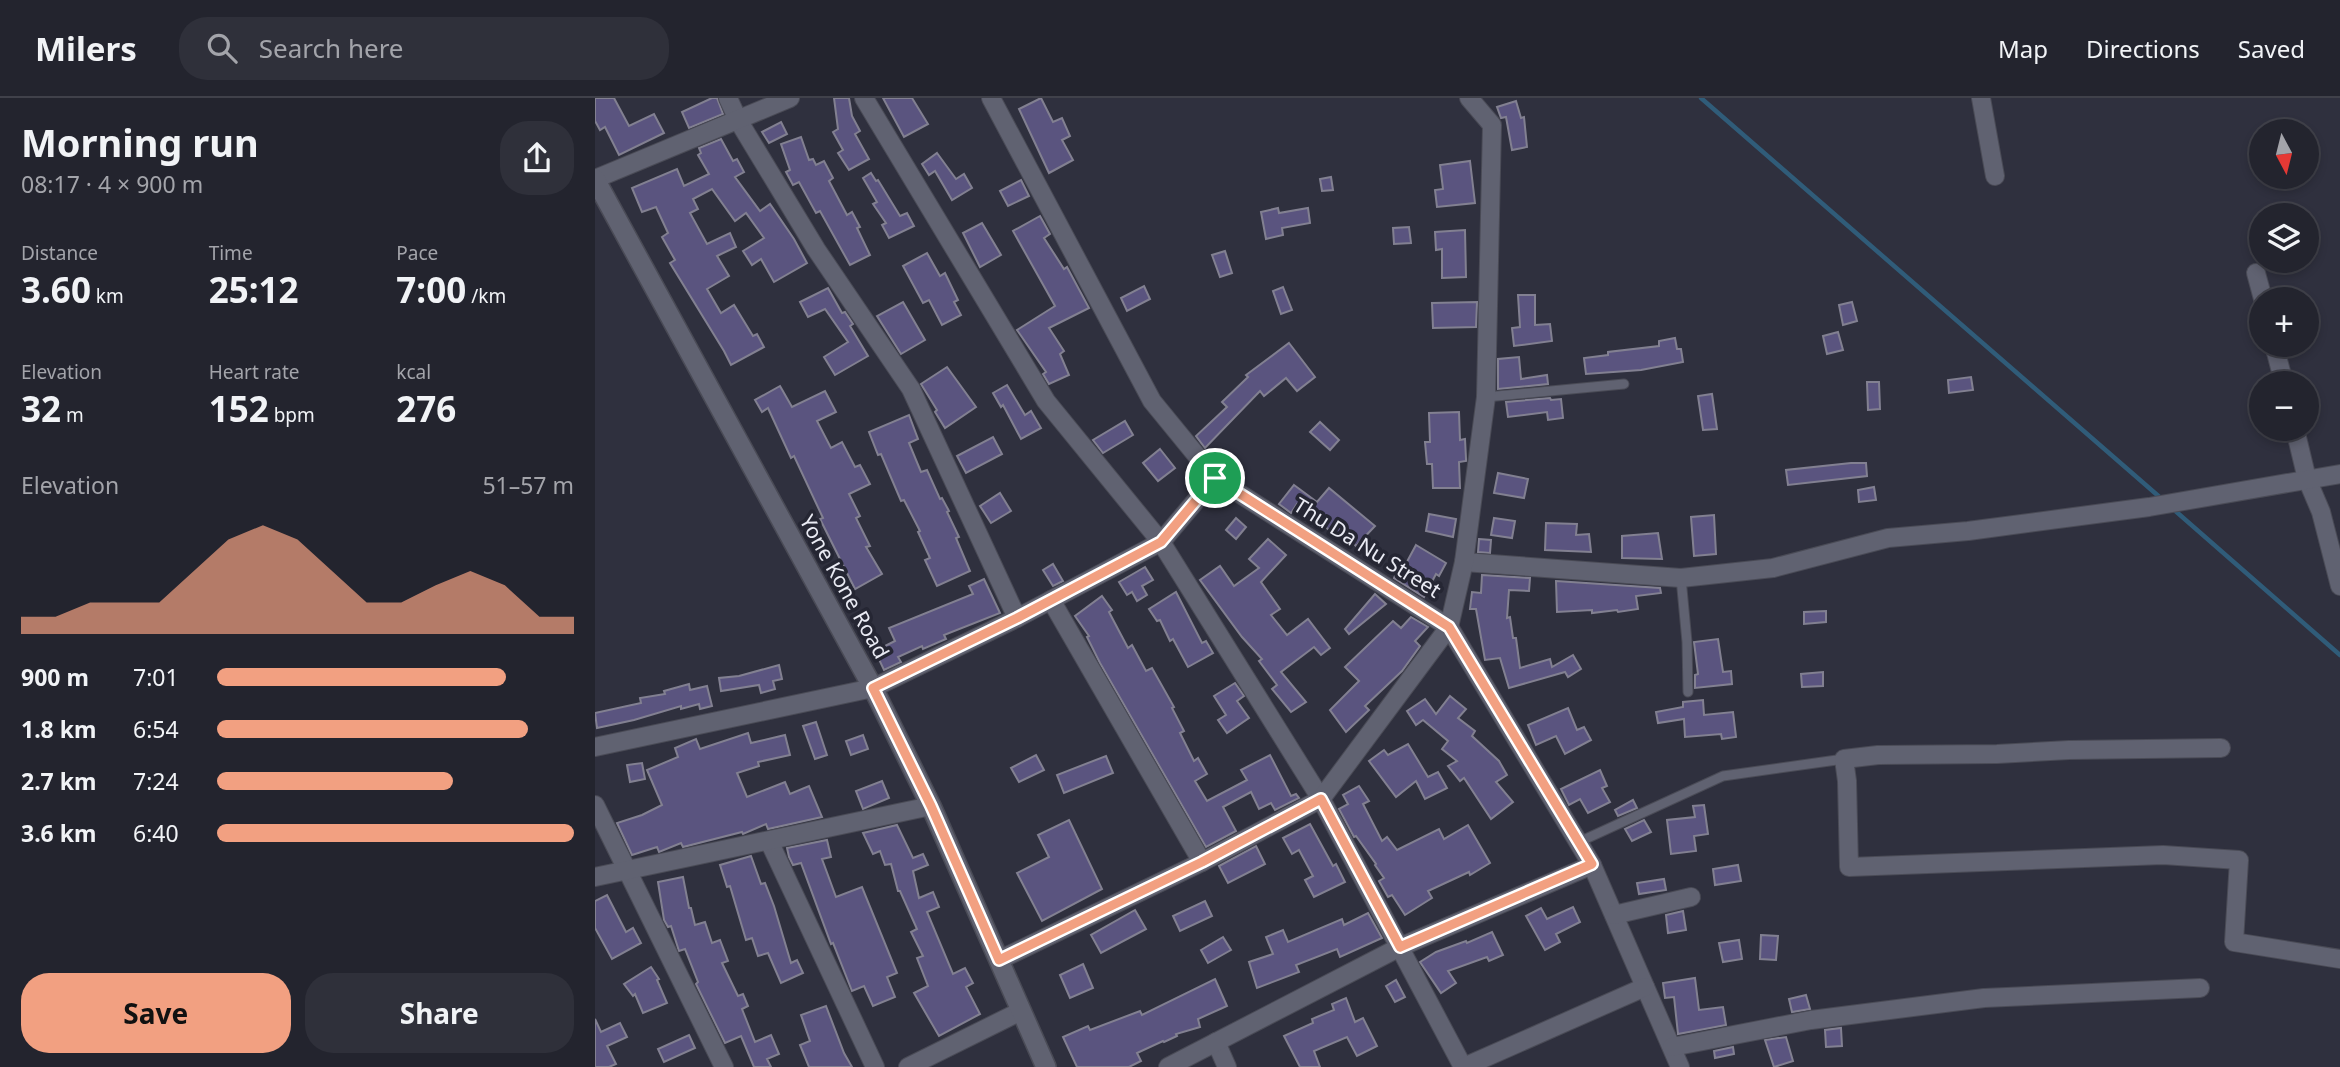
<!DOCTYPE html>
<meta charset="utf-8">
<style>
body{margin:0;font-family:"Noto Sans",sans-serif;background:#2f303a;color:#f1f3f6;height:100vh;display:flex;flex-direction:column;font-size:26px;white-space:nowrap}
*{box-sizing:border-box;margin:0}
p{font-size:23px;color:#a3a4aa}
.icon{flex:none;width:38px;height:38px;fill:none;stroke:currentColor;stroke-width:2;stroke-linecap:round;stroke-linejoin:round}
.map{position:relative;flex:1;overflow:hidden}
.side{display:flex;flex-direction:column;background:#23242e;width:595px}
.side>*{flex:none}
.needle{width:46px;rotate:173deg}
.tools{position:absolute;left:1654px;top:21px;display:grid;gap:14px}
.tools a{display:grid;place-items:center;width:70px;height:70px;border-radius:50%;background:#23242e;box-shadow:0 4px 10px #0003,0 0 0 2px #40414a;font-size:35px}
.pin{position:absolute;display:grid;place-items:center;width:60px;height:60px;color:#fff;margin:-30px;border:4px solid #fff;border-radius:50%;box-shadow:0 2px 7px #0007}
.round{display:grid;place-items:center;flex:none;width:74px;height:74px;border-radius:28px;background:#2f303a}
.headline{display:flex;align-items:center;justify-content:space-between;height:119px;padding:0 21px}
h1{font-size:38px;font-weight:700;line-height:52px}
.figures{display:grid;grid-template-columns:repeat(3,1fr);gap:10px;height:119px;padding:7px 21px}
.figures div{display:grid;align-content:center}
.figures b{font-size:35px;font-weight:700}
.figures small{font-size:19px;font-weight:400}
.figures p{font-size:19px}
.chart{height:196px;padding:14px 21px}
.chart p{display:flex;justify-content:space-between}
.chart svg{width:100%;height:126px;margin-top:7px;fill:#f2a081;opacity:.7}
.cta{display:flex;gap:14px;margin-top:auto;padding:14px 21px}
.cta a{flex:1;height:80px;border-radius:28px;background:#f2a081;color:#111;font-size:28px;font-weight:700;line-height:80px;text-align:center}
.cta a+a{background:#2f303a;color:#f1f3f6}
ul{padding:0 21px;list-style:none;font-size:23px}
li{display:grid;grid-template-columns:112px 84px 1fr;align-items:center;height:52px}
li i{height:18px;border-radius:9px;background:#f2a081}
header{display:flex;align-items:center;gap:42px;box-sizing:border-box;height:98px;padding:0 35px;background:#23242e;border-bottom:2px solid #40414a}
header strong{font-size:33px}
nav{display:flex;gap:38px;margin-inline-start:auto;font-size:24px}
.search{width:490px;height:63px;background:#2f303a;display:flex;align-items:center;gap:18px;box-sizing:border-box;padding:0 24px;border-radius:28px;color:#a3a4aa;font-size:26px}
main{display:flex;flex:1;min-height:0}
.map>svg:first-child{display:block}
</style>
<header>
<strong>Milers</strong>
<div class="search"><svg class="icon" aria-label="search" viewBox="0 0 24 24"><circle cx="10" cy="10" r="6"/><path d="M15 15l6 6"/></svg>Search here</div>
<nav><a>Map</a><a>Directions</a><a>Saved</a></nav>
</header>
<main>
<section class="side">
<div class="headline"><div><h1>Morning run</h1><p>08:17 · 4 × 900 m</p></div><a class="round"><svg class="icon" aria-label="share" viewBox="0 0 24 24"><path d="M12 15V3M7 8l5-5 5 5M5 13v7h14v-7"/></svg></a></div>
<div class="figures">
<div><p>Distance</p><b>3.60<small> km</small></b></div>
<div><p>Time</p><b>25:12</b></div>
<div><p>Pace</p><b>7:00<small> /km</small></b></div>
</div>
<div class="figures">
<div><p>Elevation</p><b>32<small> m</small></b></div>
<div><p>Heart rate</p><b>152<small> bpm</small></b></div>
<div><p>kcal</p><b>276</b></div>
</div>
<div class="chart"><p><span>Elevation</span>51–57 m</p>
<svg viewBox="0 0 160 44" preserveAspectRatio="none"><path d="M0 44V38L10 38L20 33L30 33L40 33L50 22L60 11L70 6L80 11L90 22L100 33L110 33L120 27L130 22L140 27L150 38L160 38V44z"/></svg>
</div>
<ul>
<li><b>900 m</b>7:01<i style="width:81%"></i></li>
<li><b>1.8 km</b>6:54<i style="width:87%"></i></li>
<li><b>2.7 km</b>7:24<i style="width:66%"></i></li>
<li><b>3.6 km</b>6:40<i style="width:100%"></i></li>
</ul>
<div class="cta"><a>Save</a><a>Share</a></div>
</section>
<div class="map">
<svg width="1745" height="969" viewBox="0 0 1745 969">
<rect width="100%" height="100%" fill="#2f303e"/>
<g fill="none" stroke-linecap="round" stroke-linejoin="round">
<g stroke="#305c79" stroke-width="4.5">
<path d="M1106,0L1568,402"/>
<path d="M1577,410L1745,557"/>
</g>
</g>
<g fill="#5a547f" stroke="#828091" stroke-width="2">
<path d="M0,0H19L34,28L59,16L69,35L24,57L10,29L5,32L0,23Z"/>
<path d="M117,0H122L128,16L94,30L87,14Z"/>
<path d="M239,0H254L257,18L265,33L260,36L274,61L254,72L243,55L248,52L238,34L243,31Z"/>
<path d="M288,0H317L333,26L309,39Z"/>
<path d="M446,0L458,24L467,20L475,38L467,42L478,62L454,75L424,11Z"/>
<path d="M921,3L926,20L929,19L932,49L917,52L911,19L906,20L902,9Z"/>
<path d="M186,24L192,36L174,45L167,34Z"/>
<path d="M206,39L214,62L218,61L221,67L229,63L238,80L234,83L252,117L257,114L265,129L262,130L275,157L255,167L225,113L221,115L204,84L198,87L191,74L195,72L186,46Z"/>
<path d="M126,41L138,63L142,61L149,74L140,79L165,113L175,106L199,141L212,165L179,184L166,161L157,167L148,153L169,140L151,115L140,123L117,91L98,101L103,111L95,115L112,146L135,135L141,149L122,158L134,178L112,191L126,215L139,207L158,238L162,236L169,249L136,267L129,253L75,165L80,162L67,139L73,135L61,109L47,114L37,90L82,71L89,88L114,76L103,57L106,55L104,50Z"/>
<path d="M342,55L361,81L369,76L377,90L357,102L340,73L334,77L327,66Z"/>
<path d="M875,63L880,105L842,109L840,92L848,91L845,67Z"/>
<path d="M276,75L281,83L283,82L305,118L312,115L319,128L294,140L287,127L291,125L278,106L282,104L268,80Z"/>
<path d="M736,79L738,92L727,93L725,81Z"/>
<path d="M426,82L434,98L413,108L405,93Z"/>
<path d="M683,110L684,115L713,110L715,125L687,130L688,137L671,141L666,114Z"/>
<path d="M445,118L455,136L449,140L469,171L472,169L494,210L454,230L469,253L465,256L474,277L454,286L448,276L451,274L422,232L460,208L418,133Z"/>
<path d="M387,125L406,157L385,169L368,135Z"/>
<path d="M814,129L816,145L799,146L798,130Z"/>
<path d="M870,132L871,179L847,180V151L841,152L840,134Z"/>
<path d="M630,153L637,175L625,179L617,157Z"/>
<path d="M332,155L345,178L350,175L363,202L359,204L366,217L347,227L334,202L328,205L308,168Z"/>
<path d="M549,188L555,201L532,213L526,200Z"/>
<path d="M688,189L697,212L686,216L678,193Z"/>
<path d="M233,190L247,215L250,214L258,226L255,228L273,258L240,277L229,259L253,244L230,211L213,219L205,204Z"/>
<path d="M923,197H940V227L955,226L957,243L919,248L917,230L925,229Z"/>
<path d="M308,204L330,242L306,256L282,218Z"/>
<path d="M882,204L881,229L838,230L837,205Z"/>
<path d="M1257,204L1262,223L1248,227L1244,207Z"/>
<path d="M1243,234L1248,252L1232,256L1228,238Z"/>
<path d="M1080,240L1082,251H1086L1088,264L1046,272L991,276L989,260L1013,257V254L1064,248V243Z"/>
<path d="M694,245L720,279L702,293L691,280L669,298L665,293L610,350L601,338L632,309L627,304L653,279L651,277Z"/>
<path d="M924,259L926,281L952,277L953,286L903,291V261Z"/>
<path d="M352,269L381,309L350,330L340,314L342,312L326,286Z"/>
<path d="M1376,279L1378,292L1354,295L1353,282Z"/>
<path d="M1272,284H1284L1285,311L1273,312Z"/>
<path d="M412,287L430,317L436,313L446,330L426,341L408,307L406,309L398,295Z"/>
<path d="M185,288L197,309L230,293L241,314L222,323L236,350L247,344L260,369L265,367L275,386L254,396L265,418L261,420L275,448L271,449L287,476L260,491L225,421L228,420L199,358L196,360L173,310L167,314L160,302Z"/>
<path d="M1117,296L1122,331L1108,332L1103,298Z"/>
<path d="M955,300L956,302L966,301L968,320L953,322L952,314L913,319L911,304Z"/>
<path d="M864,314L865,342L870,341L871,361V363L864,364L865,390H838L837,366H832L830,344H835L834,315Z"/>
<path d="M314,317L323,341L314,345L326,374L332,372L345,401L347,400L354,413L352,414L364,439L361,440L375,473L342,488L330,462L335,460L323,434L325,433L309,402L306,403L286,356L283,357L274,334Z"/>
<path d="M530,323L538,337L508,355L498,342Z"/>
<path d="M725,324L744,342L735,352L715,334Z"/>
<path d="M398,339L407,356L371,375L362,358Z"/>
<path d="M565,351L580,370L563,383L548,365Z"/>
<path d="M1256,365H1271L1272,378L1193,387L1191,372Z"/>
<path d="M903,375L933,381L929,400L899,395Z"/>
<path d="M699,387L722,404L734,390L780,428L761,448L748,435L744,440L702,406L696,415L684,406Z"/>
<path d="M1279,389L1281,402L1264,404L1263,392Z"/>
<path d="M405,395L416,413L396,425L385,408Z"/>
<path d="M834,416L861,421L858,439L831,433Z"/>
<path d="M1119,417L1121,456L1099,458L1096,419Z"/>
<path d="M641,420L651,429L641,441L631,432Z"/>
<path d="M899,420L920,423L917,440L896,437Z"/>
<path d="M951,425L982,426L981,437L994,436L996,454L950,452Z"/>
<path d="M1063,435L1067,461L1027,460V438Z"/>
<path d="M673,441L691,457L666,484L685,511L676,517L692,537L713,521L735,550L726,557L719,549L686,574L711,604L696,614L677,591L682,587L664,563L667,561L647,539L605,482L625,468L639,488L664,470L654,461Z"/>
<path d="M884,441L896,442L895,455L883,454Z"/>
<path d="M821,447L851,465L844,478L841,476L829,499L799,480L803,471L807,473Z"/>
<path d="M458,466L468,483L458,488L448,472Z"/>
<path d="M550,469L558,482L547,488L552,497L542,503L537,494L532,497L524,484Z"/>
<path d="M887,477L935,480L934,493L914,492L912,520L915,519L918,540H921L925,570L955,561L957,569L978,557L986,571L973,579L970,574L914,590L905,560L890,562L881,511H875L877,494L886,495Z"/>
<path d="M389,481L405,515L349,537L351,541L328,551L327,548L303,559L306,564L289,572L280,553L300,543L294,530L378,496L374,488Z"/>
<path d="M961,483L1065,490L1066,495L1041,498L1043,511L1023,514L1022,512L997,515V512L962,514Z"/>
<path d="M581,494L607,545L611,543L618,555L593,569L578,541L575,543L565,522L562,523L554,511Z"/>
<path d="M780,496L791,506L754,536L750,531Z"/>
<path d="M507,498L517,512L514,514L533,550L537,547L551,573L557,570L579,609L577,610L589,633L585,635L599,663L603,660L612,676L600,683L612,703L652,682L646,672L675,657L696,698L701,696L704,700L680,712L676,705L664,711L656,694L628,709L641,733L611,749L505,565L492,539L494,538L480,518Z"/>
<path d="M1231,513V524L1209,526V514Z"/>
<path d="M816,519L833,529L820,543L825,548L807,573L770,608L774,612L751,634L735,612L764,583L750,569L798,523L806,530Z"/>
<path d="M1123,541L1128,574L1136,573L1137,586L1100,590V577L1103,576L1099,544Z"/>
<path d="M184,567L187,581L178,583L180,591L166,595L164,587L126,593L124,580L144,578Z"/>
<path d="M1228,574V588L1207,589L1206,576Z"/>
<path d="M640,585L649,598L642,603L654,620L632,635L623,622L631,617L619,598Z"/>
<path d="M94,586L95,592L112,588L117,608L105,611L104,606L86,611V608L39,622L2,630L0,615L46,605L45,600L70,596L69,593Z"/>
<path d="M855,598L871,611L863,620L880,633L877,638L904,663L912,677L901,684L918,704L896,721L869,680L865,683L853,668L862,663L847,651L853,643L828,622L821,627L812,613L830,601L841,616Z"/>
<path d="M1108,602L1109,617L1138,614L1141,639L1127,641L1126,636L1090,639L1089,621L1063,625L1061,614L1088,609V604Z"/>
<path d="M973,610L982,632L989,629L996,642L970,656L961,638L941,647L933,627Z"/>
<path d="M221,624L232,657L220,661L208,628Z"/>
<path d="M153,635L156,645L190,637L195,657L163,664L164,668L142,675L152,699L190,684L195,696L214,688L227,719L173,731L171,726L148,736L147,734L88,749L86,745L64,754L62,749L37,757L22,725L47,717L67,707L52,672L83,659L80,650L101,641L105,651Z"/>
<path d="M268,637L273,651L256,657L251,643Z"/>
<path d="M813,646L833,679L843,674L852,690L830,701L821,683L801,699L774,663L789,652L793,657Z"/>
<path d="M441,657L449,672L424,684L416,670Z"/>
<path d="M511,658L518,675L469,695L462,677Z"/>
<path d="M47,665L50,681L35,684L32,667Z"/>
<path d="M1005,672L1012,688L1007,690L1015,704L993,715L985,701L974,707L966,691Z"/>
<path d="M287,683L294,700L268,711L261,693Z"/>
<path d="M764,688L774,703L768,706L787,743L792,739L802,752L844,731L849,741L873,727L895,765L875,777L874,774L833,793L837,800L810,817L797,797L793,799L784,783L789,780L780,767L781,766L761,738L759,739L744,711L753,706L748,697Z"/>
<path d="M1038,702L1042,710L1023,718L1020,712Z"/>
<path d="M1109,707L1113,736L1099,738L1101,753L1076,756L1072,722L1100,719L1098,708Z"/>
<path d="M474,722L507,791L447,823L422,775L454,759L443,737Z"/>
<path d="M1049,722L1056,734L1037,743L1030,731Z"/>
<path d="M715,726L738,768L741,766L750,784L719,799L710,782L718,778L704,752L697,756L688,740Z"/>
<path d="M302,727L318,760L328,756L333,767L318,773L324,800L338,794L344,809L332,814L358,876L370,870L378,885L371,889L385,916L344,938L319,895L333,888L322,860L328,858L316,834L322,831L305,793H303L296,766L290,767L285,753L278,756L268,735Z"/>
<path d="M232,742L236,759L227,761L241,799L267,789L302,875L292,879L300,899L278,908L269,888L257,893L238,845L236,846L206,765L198,767L194,759L192,750Z"/>
<path d="M661,748L670,766L633,785L624,768Z"/>
<path d="M156,758L166,786L170,785L179,808L196,865L202,862L208,875L186,885L173,855L163,858L157,840L151,842L135,788L132,789L125,767Z"/>
<path d="M1143,767L1146,783L1120,787L1118,771Z"/>
<path d="M88,779L94,810H96L100,827L110,824L117,845L125,842L133,863L127,865L143,898L148,896L153,908L147,911L160,944L176,937L184,956L172,961L176,969H159L146,938L130,945L101,886L103,884L90,851L84,853L76,828L73,829L69,822L63,784Z"/>
<path d="M1069,781L1071,792L1044,796L1042,785Z"/>
<path d="M12,797L31,834L38,830L46,845L17,861L0,830V803Z"/>
<path d="M610,803L617,818L585,833L578,818Z"/>
<path d="M978,809L985,824L961,836L965,844L950,852L931,818L946,810L952,821Z"/>
<path d="M540,812L551,831L506,855L496,837Z"/>
<path d="M1088,813L1091,832L1073,835L1071,817Z"/>
<path d="M773,815L787,840L745,859L742,851L701,867L704,874L662,890L654,864L678,856L671,839L688,832L693,844L747,821L749,827Z"/>
<path d="M897,834L908,857L894,863L892,859L853,873L861,885L846,895L825,864L841,854L871,843L872,845Z"/>
<path d="M1166,837L1183,838L1181,862L1165,861Z"/>
<path d="M628,839L636,852L613,865L606,852Z"/>
<path d="M1144,842L1147,861L1128,864L1124,845Z"/>
<path d="M488,866L498,890L475,900L465,877Z"/>
<path d="M56,869L64,881L62,882L72,905L48,915L40,896L38,898L29,886Z"/>
<path d="M1100,880L1104,912L1128,909L1131,927L1083,936L1079,899L1070,900L1068,885Z"/>
<path d="M620,881L632,908L603,921L605,929L581,936L582,938L569,944L568,943L542,955L546,963L534,969H482L468,939L493,928L495,932L545,913L547,917Z"/>
<path d="M801,882L810,899L800,904L791,888Z"/>
<path d="M1211,897L1215,911L1197,914L1194,901Z"/>
<path d="M751,900L760,924L768,920L782,948L762,958L752,939L719,953L725,969H705L689,938L718,925L717,921L739,912L737,906Z"/>
<path d="M231,908L249,955L257,969H214L205,947L215,943L206,917Z"/>
<path d="M0,921L6,934L25,925L32,939L12,948L21,966L14,969H0Z"/>
<path d="M1246,930L1247,948L1231,949L1230,932Z"/>
<path d="M94,937L100,950L69,964L63,951Z"/>
<path d="M1191,939L1198,963L1179,969L1170,942Z"/>
<path d="M1138,949L1139,956L1120,960L1119,953Z"/>
</g>
<g fill="none" stroke-linecap="round" stroke-linejoin="round">
<g stroke="#4a4b56" stroke-width="11">
<g id="service">
<path d="M891,299L1029,286"/>
<path d="M1086,480L1092,544L1093,594"/>
<path d="M984,744L1128,678L1249,661"/>
</g>
</g>
<g stroke="#4a4b56" stroke-width="20">
<g id="minor">
<path d="M133,0L143,22L221,151L316,291L422,520"/>
<path d="M269,0L451,303L566,444L726,701L868,969"/>
<path d="M396,0L557,303L620,380L854,529L997,767L1085,969"/>
<path d="M1386,0L1400,78"/>
<path d="M0,81L195,0"/>
<path d="M1661,175L1668,201"/>
<path d="M1679,247L1689,285"/>
<path d="M1700,331L1712,381L1726,414L1745,488"/>
<path d="M869,464L1086,480L1178,470L1293,440L1373,433L1554,409L1745,376"/>
<path d="M456,502L607,764"/>
<path d="M0,649L278,590L422,520L566,444L620,380"/>
<path d="M1626,650L1474,652L1402,656L1283,657L1249,661L1252,683L1254,769L1568,757L1644,762L1639,844L1745,861"/>
<path d="M0,707L129,969"/>
<path d="M174,743L280,969"/>
<path d="M0,779L336,708"/>
<path d="M1019,817L1096,799"/>
<path d="M404,862L607,764L726,701L854,529L869,464L891,299L897,27L874,0"/>
<path d="M621,944L632,969"/>
<path d="M1077,949L1216,922L1389,900L1605,890"/>
<path d="M313,969L426,913"/>
<path d="M573,969L805,849L997,767"/>
<path d="M869,969L1050,889"/>
</g>
</g>
<g stroke="#4a4b56" stroke-width="22">
<path id="tertiary" d="M0,81L278,590L336,708L451,969"/>
</g>
<use href="#service" stroke="#606271" stroke-width="9"/>
<use href="#minor" stroke="#606271" stroke-width="18"/>
<use href="#tertiary" stroke="#606271" stroke-width="19"/>
</g>
<g fill="none" stroke-linecap="round" stroke-linejoin="round">
<g stroke="#fff" stroke-width="14">
<path id="route" d="M620,380L854,529L997,766L805,849L726,701L607,764L404,862L336,708L278,590L422,520L566,444Z"/>
</g>
<use href="#route" stroke="#f2a081" stroke-width="9"/>
</g>
<g text-anchor="middle" stroke-width="7" stroke-linejoin="round" paint-order="stroke">
<g font-size="21" fill="#eaebf4" stroke="#252633">
<text transform="translate(772 450) rotate(32)" y="7">Thu Da Nu Street</text>
<text transform="translate(249 489) rotate(61)" y="7">Yone Kone Road</text>
</g>
</g>
</svg>
<div class="tools">
<a><svg class="needle" viewBox="-14 -14 28 28"><path d="M0-13l5 13h-10z" fill="#e53935"/><path d="M0 13l5-13h-10z" fill="#a3a4aa"/></svg></a>
<a><svg class="icon" aria-label="layers" viewBox="0 0 24 24"><path d="M12 4l9 5-9 5-9-5zM3 14l9 5 9-5"/></svg></a>
<a>+</a>
<a>−</a>
</div>
<div class="pin" style="left:620px;top:380px;background:#1e9e55"><svg class="icon" aria-label="arrive" viewBox="0 0 24 24"><path d="M6 21V4h12l-3 4 3 4H6"/></svg></div>
</div>
</main>
